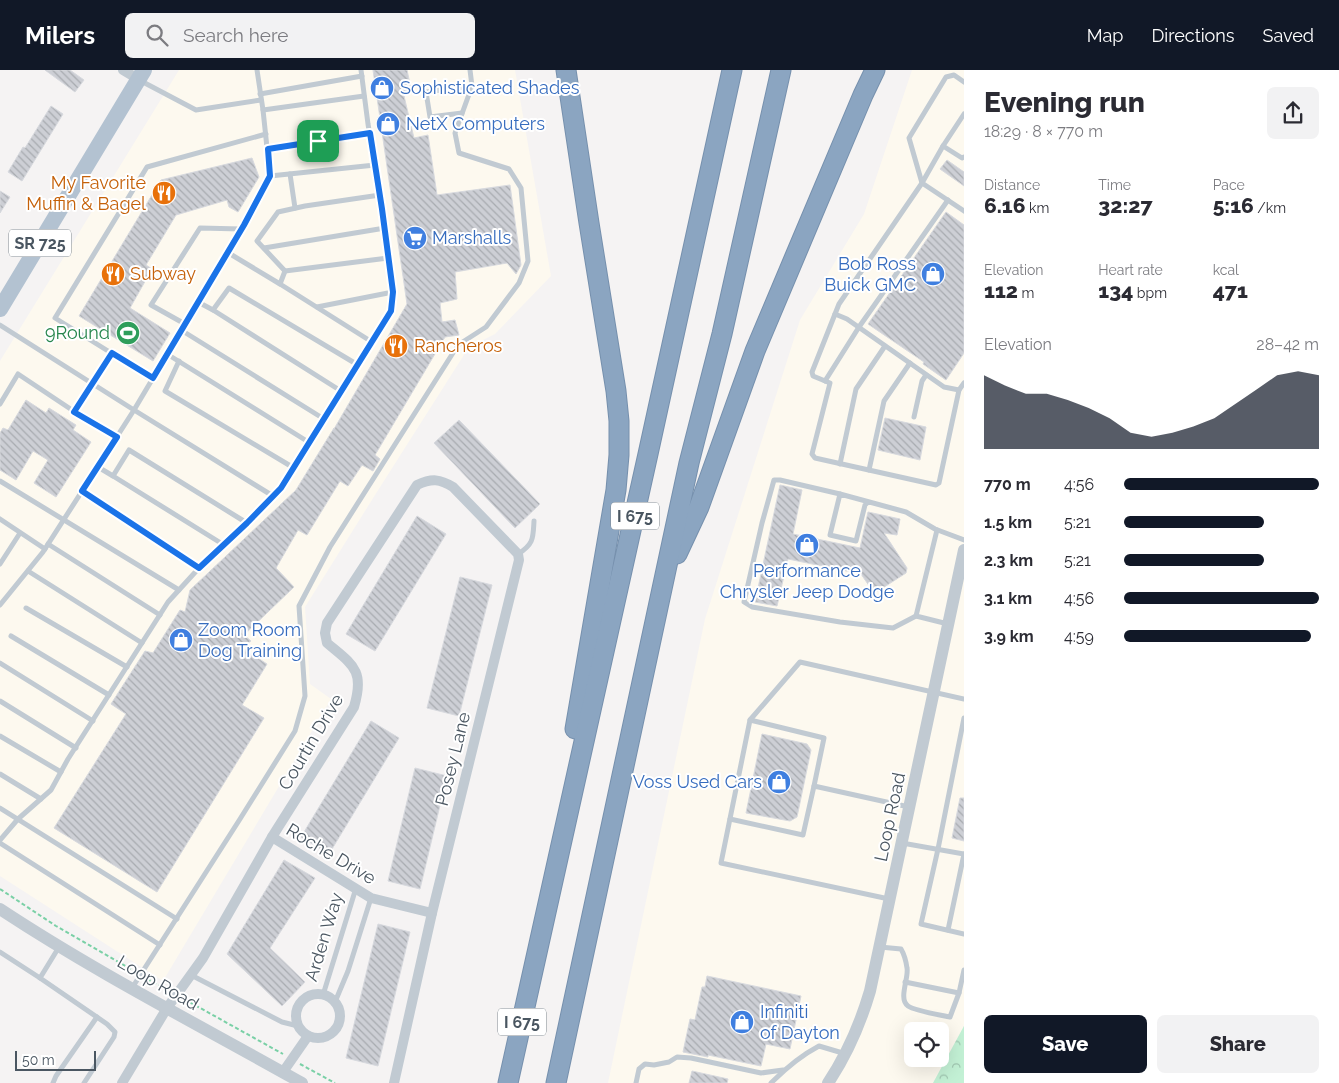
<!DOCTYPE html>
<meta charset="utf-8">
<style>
body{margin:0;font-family:Raleway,sans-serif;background:#f2f2f3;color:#2b2b33;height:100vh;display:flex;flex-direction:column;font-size:19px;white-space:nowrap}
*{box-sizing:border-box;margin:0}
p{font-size:16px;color:#7c7c81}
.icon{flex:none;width:28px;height:28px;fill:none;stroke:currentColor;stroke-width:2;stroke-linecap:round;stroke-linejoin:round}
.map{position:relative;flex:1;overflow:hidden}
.drawer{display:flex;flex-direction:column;background:#fff;width:375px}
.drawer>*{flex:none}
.fabs{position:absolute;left:904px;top:952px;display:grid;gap:10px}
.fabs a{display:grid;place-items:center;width:45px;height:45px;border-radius:8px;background:#fff;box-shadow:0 5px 20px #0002;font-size:25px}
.scale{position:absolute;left:15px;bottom:12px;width:81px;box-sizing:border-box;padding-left:5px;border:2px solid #4a5661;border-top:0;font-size:14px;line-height:18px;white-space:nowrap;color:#4a5661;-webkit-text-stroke:4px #fff;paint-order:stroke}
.pin{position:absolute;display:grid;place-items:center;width:42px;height:42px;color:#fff;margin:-21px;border-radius:10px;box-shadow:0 2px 8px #0006}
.round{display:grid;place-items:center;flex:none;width:52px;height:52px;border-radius:8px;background:#f2f2f3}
.summary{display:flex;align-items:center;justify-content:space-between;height:85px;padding:0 20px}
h1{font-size:28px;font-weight:800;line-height:38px}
.metrics{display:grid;grid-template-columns:repeat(3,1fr);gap:8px;height:85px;padding:5px 20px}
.metrics div{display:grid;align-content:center}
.metrics b{font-size:21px;font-weight:800}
.metrics small{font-size:14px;font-weight:400}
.metrics p{font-size:14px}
.chart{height:140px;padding:10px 20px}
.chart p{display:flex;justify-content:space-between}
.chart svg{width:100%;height:90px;margin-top:5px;fill:#111827;opacity:.7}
.primary-button{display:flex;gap:10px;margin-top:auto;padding:10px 20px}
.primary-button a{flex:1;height:58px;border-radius:8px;background:#111827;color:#fff;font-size:20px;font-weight:800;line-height:58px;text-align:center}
.primary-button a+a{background:#f2f2f3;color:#2b2b33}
ul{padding:0 20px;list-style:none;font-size:16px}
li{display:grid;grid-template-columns:80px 60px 1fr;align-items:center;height:38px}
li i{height:12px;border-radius:6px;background:#111827}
header{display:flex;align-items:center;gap:30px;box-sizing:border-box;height:70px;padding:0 25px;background:#111827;color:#fff}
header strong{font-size:24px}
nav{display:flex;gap:28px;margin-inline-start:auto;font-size:18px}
.search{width:350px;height:45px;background:#f2f2f3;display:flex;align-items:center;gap:12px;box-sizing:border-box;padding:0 18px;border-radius:8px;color:#7c7c81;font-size:19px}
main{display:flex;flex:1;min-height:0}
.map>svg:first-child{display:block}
</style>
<header>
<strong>Milers</strong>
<div class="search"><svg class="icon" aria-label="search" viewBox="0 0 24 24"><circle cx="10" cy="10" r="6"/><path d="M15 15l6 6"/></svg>Search here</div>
<nav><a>Map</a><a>Directions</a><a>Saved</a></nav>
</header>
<main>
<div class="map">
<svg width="964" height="1013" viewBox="0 0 964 1013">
<defs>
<pattern id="forest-crowns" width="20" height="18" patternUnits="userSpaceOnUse" patternTransform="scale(1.25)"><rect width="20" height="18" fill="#c3f1d5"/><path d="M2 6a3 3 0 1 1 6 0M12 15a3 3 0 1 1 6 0" fill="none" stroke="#a0c6b0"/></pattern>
<pattern id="building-back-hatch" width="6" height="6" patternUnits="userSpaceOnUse" patternTransform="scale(1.25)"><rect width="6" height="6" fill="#cdcfd5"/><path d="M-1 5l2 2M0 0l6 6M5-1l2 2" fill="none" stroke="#a8abb0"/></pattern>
</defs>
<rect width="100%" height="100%" fill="#f5f3f3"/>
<g fill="#fdf9ef" fill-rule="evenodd">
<path d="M179,0H515L551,206L495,264L469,277L375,425L305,537L310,614L331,629L163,911L0,806V291Z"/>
<path d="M912,0H964V956L933,1013H608L705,549L800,250L864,144ZM912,961H940V989H912Z"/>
</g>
<path fill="url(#forest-crowns)" d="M964,956V1013H933Z"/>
<g fill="url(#building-back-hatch)" stroke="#d7d9de">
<path d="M45,0H70L84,10L75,22Z"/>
<path d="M373,0H407L412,23L404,26L414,68L428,65L437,125L510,115L521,195L516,204L507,193L455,202L457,229L440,233L442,252L455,250L459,265L445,267L375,385L380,389L373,401L362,395L348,416L340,411L307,465L298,460L276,498L294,517L244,565L251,571L241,577L267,594L242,635L264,648L157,822L54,758L126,644L111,634L145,581L153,583L180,540L185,542L190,520L296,420L334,358V359L407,234Z"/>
<path d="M51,36L63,44L22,111L8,102L23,77L25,78Z"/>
<path d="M252,88L259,107L238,142L229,137L227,130L176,145L146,195L152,199L130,238L170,263L153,291L79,246L161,110Z"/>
<path d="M947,90L964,102V116L940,99Z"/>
<path d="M0,121L10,127L0,143Z"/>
<path d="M946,142L964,155V283L946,310L923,294L924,292L868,254Z"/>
<path d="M26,330L46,343L49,338L76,355L73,360L91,372L56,427L34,413L48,390L33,381L16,410L0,400V363L3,358L8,360Z"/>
<path d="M885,348L926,357L920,390L878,380Z"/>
<path d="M459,350L540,434L515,458L434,373Z"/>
<path d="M780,415L802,420L793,464L860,478L868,442L900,449L897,465L884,463L907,498L906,503L878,521L872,520L861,504L788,489L777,536L755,532Z"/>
<path d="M417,446L446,464L375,581L346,564Z"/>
<path d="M460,507L492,515L459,646L427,638Z"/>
<path d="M371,651L399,668L329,784L301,767Z"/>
<path d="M762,664L807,674L811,680L797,747L790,751L746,743Z"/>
<path d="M415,698L447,706L420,819L388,811Z"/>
<path d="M960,728H964V771L952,768Z"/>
<path d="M284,790L315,808L270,878L305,912L282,936L227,884Z"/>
<path d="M378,854L410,862L378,996L346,988Z"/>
<path d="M707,906L801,926L790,979L766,974L761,996L708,985V987L683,982L690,949L695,950L702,917H705Z"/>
<path d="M692,1001L728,1009L727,1013H689Z"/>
</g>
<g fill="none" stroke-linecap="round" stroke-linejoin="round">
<g stroke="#7690ad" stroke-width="21">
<g id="motorway">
<path d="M566,0L589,153L616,321L619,351V385L616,420L575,659"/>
<path d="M677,484L699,437L755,281L863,25L875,0"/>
<path d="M508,1013L648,384L732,0"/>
<path d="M556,1013L689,393L722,264L781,0"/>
</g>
</g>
<g stroke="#7ad0a6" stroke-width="2" stroke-dasharray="4 2.5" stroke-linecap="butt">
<path d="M0,819L56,856L134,901"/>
<path d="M147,909L167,920"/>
<path d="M184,929L283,984"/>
<path d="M300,994L335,1013"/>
</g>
<g stroke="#c1cad2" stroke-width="5">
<path d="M141,11L196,40L261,30"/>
<path d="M964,12L954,5L946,7L909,68L922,113L964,141"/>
<path d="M260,24L362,6"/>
<path d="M263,40L364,26"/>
<path d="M462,43L430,47L426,22L472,16"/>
<path d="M943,76L964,44"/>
<path d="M267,79L370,63"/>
<path d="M964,87L962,88L943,76L922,113L839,234L812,302L813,306L830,313L812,384L815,388L936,415L939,413L959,320L964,313"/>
<path d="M290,104L295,138"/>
<path d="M270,106L375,95"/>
<path d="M264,178L385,158"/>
<path d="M227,182L280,214"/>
<path d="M285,201L388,188"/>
<path d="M198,232L213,240L229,218L358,295"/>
<path d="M317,237L393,222"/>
<path d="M213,240L341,321"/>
<path d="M835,244L847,249L944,317L959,320"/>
<path d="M185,254L151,235L200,158L241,159"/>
<path d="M0,255L134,340L273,426"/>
<path d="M181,260L324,349"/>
<path d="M372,272L280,214L285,201L257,171L278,142L305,136L380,125"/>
<path d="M112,283L75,342L117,367"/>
<path d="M167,284L310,373"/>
<path d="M179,291L165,321L294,398"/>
<path d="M153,309L55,248L147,97L266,64"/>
<path d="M825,311L859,257L948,130"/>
<path d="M0,334L18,304L75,342"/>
<path d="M914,347L922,311L926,305"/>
<path d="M840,394L856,319L885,276"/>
<path d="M98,397L113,406L129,380L247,453"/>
<path d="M869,400L884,331L910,293"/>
<path d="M113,406L224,475"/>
<path d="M0,411L179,520"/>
<path d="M82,421L199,498"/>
<path d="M840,424L780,410H774L762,453L744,532L752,537L840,552L893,558L916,546"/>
<path d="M868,432L865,435L856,471L830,465L840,424L906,442L935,459L964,470"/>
<path d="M0,449L45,479"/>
<path d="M937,460L916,546L948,554"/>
<path d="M48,474L160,545"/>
<path d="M518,484C534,474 533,468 534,451"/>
<path d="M0,494L20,463"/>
<path d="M28,501L142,573"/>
<path d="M0,535L43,482L134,340L244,155L270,106L263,40L257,0"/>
<path d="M26,538L127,597"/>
<path d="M11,566L109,625"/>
<path d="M0,593L93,651"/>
<path d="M0,631L76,678"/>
<path d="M964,648L938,779L921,854L964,864"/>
<path d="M750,650L824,668L814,716"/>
<path d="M0,666L61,702"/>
<path d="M0,704L41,729"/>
<path d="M0,738L177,849"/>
<path d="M730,749L803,765L814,716L909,737"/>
<path d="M0,770L18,749L51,720L68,689L168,532L199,498L247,453L281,418L391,241L393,222L382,139L368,54L361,0"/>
<path d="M0,773L160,875"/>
<path d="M902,773L964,784"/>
<path d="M889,829L721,793L750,650L800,592L964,629"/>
<path d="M948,860L964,784"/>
<path d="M59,877L40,908L107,954L115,962L114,967L84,1013"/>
<path d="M880,877L901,879C904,884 906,891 907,898C909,908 898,929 908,936C915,941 941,945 950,947L959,923L964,900"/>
<path d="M0,882L40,908"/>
<path d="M191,905L282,952L298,956"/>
<path d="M905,912L959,923"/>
<path d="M132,918L240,749L295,661L305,626L299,536L330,477L458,275L486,257L519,213L528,191L521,118L509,99L459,83L455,63L472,16L470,0"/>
<path d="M323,925L356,818"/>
<path d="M335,932L348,901L371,828"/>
<path d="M53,1013L56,1006L97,947"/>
<path d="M636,1013L639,999L645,994L654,995L669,992L677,987L691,988L761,1003L783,1000"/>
<path d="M771,1013C786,998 800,986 819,976L846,984"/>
</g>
<g stroke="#c1cad2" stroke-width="10">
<path d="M123,0L138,9"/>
<path d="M272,767L371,828L432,843"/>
<circle cx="318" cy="946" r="22"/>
<path d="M283,1002L308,966"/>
<path d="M122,1013L167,938L203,888L272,767L354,637C365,600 353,595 327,573L325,563L327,553L417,415C432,408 440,409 453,417L518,484L519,490L432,843L394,1013"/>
</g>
<g stroke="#c1cad2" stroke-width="12">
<path d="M0,839C97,903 201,956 302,1013"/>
<path d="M828,1013C848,983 860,955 870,921L964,480"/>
</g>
<path stroke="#b3c2d1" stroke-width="16" d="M0,239L144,0"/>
<use href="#motorway" stroke="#8ba5c1" stroke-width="19"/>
</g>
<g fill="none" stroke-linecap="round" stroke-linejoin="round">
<g stroke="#fff" stroke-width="10">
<path id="route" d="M370,63L382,139L393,222L391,241L281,418L247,453L199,498L82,421L117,367L74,342L112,283L153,308L244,155L270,106L268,79Z"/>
</g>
<use href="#route" stroke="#1a73e8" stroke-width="6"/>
</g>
<defs>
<g id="shop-disc" transform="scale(1.25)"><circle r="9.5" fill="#3f7fe0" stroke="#fff"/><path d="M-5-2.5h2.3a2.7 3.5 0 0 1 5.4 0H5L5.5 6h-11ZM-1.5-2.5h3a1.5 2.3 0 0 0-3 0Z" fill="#fff"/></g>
<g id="restaurant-disc" transform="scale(1.25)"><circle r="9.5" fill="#e8710a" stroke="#fff"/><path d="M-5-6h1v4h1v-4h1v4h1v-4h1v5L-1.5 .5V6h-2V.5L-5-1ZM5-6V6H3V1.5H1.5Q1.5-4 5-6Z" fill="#fff"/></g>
<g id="supermarket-disc" transform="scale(1.25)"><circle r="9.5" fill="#3f7fe0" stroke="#fff"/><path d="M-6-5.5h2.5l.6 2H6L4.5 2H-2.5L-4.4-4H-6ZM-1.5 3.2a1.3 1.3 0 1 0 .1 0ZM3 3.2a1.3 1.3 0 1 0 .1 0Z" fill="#fff"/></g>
<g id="stadium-disc" transform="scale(1.25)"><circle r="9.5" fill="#2e9e5b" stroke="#fff"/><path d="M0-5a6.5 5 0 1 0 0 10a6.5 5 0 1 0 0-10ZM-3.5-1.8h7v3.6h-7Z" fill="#fff"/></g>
</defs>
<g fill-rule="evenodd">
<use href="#shop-disc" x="382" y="18"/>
<use href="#shop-disc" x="388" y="54"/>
<use href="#restaurant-disc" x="164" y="123"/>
<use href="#supermarket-disc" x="415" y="168"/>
<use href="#restaurant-disc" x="113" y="204"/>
<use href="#shop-disc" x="933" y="204"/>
<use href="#stadium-disc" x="128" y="263"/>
<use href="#restaurant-disc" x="396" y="276"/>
<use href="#shop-disc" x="807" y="475"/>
<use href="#shop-disc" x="181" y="570"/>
<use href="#shop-disc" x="779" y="712"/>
<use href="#shop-disc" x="742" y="952"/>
</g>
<g text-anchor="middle" stroke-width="4" stroke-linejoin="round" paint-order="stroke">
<g fill="#fff" stroke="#808990" stroke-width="1">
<rect x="9" y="159.5" width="62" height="27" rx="4"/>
<rect x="611" y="432.5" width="48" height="27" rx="4"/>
<rect x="498" y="938.5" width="48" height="27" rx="4"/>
</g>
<g font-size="16" font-weight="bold" fill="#4a5661">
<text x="40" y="179">SR 725</text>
<text x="635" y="452">I 675</text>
<text x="522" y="958">I 675</text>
</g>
<g font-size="18" fill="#366cbe" stroke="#fff" text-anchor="start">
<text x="400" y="24">Sophisticated Shades</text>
<text x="406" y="60">NetX Computers</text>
<text x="432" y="174">Marshalls</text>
<text x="916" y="200" text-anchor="end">Bob Ross<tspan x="916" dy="21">Buick GMC</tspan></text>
<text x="807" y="507" text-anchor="middle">Performance<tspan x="807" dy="21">Chrysler Jeep Dodge</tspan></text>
<text x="198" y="566">Zoom Room<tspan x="198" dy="21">Dog Training</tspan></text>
<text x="762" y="718" text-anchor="end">Voss Used Cars</text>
<text x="760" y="948">Infiniti<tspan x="760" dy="21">of Dayton</tspan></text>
</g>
<g font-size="18" fill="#c56008" stroke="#fff" text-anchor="start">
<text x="146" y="119" text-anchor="end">My Favorite<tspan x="146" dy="21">Muffin &amp; Bagel</tspan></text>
<text x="130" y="210">Subway</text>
<text x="414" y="282">Rancheros</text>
</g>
<g font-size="18" fill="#27864d" stroke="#fff" text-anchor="end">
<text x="110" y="269">9Round</text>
</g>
<g font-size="18" fill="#4a5661" stroke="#fff">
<text transform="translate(311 672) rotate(-59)" y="6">Courtin Drive</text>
<text transform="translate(453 689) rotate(-76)" y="6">Posey Lane</text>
<text transform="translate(890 747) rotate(-78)" y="6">Loop Road</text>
<text transform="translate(331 784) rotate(31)" y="6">Roche Drive</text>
<text transform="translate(324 867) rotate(-73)" y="6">Arden Way</text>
<text transform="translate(158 913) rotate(30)" y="6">Loop Road</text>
</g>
</g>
</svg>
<div class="fabs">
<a><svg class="icon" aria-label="locate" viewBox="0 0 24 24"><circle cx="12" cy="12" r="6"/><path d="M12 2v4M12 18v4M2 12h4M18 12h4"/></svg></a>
</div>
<div class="scale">50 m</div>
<div class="pin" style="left:318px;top:71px;background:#1e9e55"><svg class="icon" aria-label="arrive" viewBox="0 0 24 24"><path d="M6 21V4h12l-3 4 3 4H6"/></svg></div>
</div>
<section class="drawer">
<div class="summary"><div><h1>Evening run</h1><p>18:29 · 8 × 770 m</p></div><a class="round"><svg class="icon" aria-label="share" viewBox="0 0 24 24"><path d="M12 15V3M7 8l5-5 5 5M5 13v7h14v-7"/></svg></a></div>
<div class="metrics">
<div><p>Distance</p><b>6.16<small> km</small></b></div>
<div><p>Time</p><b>32:27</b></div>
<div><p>Pace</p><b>5:16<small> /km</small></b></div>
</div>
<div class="metrics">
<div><p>Elevation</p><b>112<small> m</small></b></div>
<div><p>Heart rate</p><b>134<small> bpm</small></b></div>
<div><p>kcal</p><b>471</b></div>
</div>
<div class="chart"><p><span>Elevation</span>28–42 m</p>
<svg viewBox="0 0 160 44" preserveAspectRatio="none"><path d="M0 44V8L10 13L20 17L30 17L40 20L50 24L60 29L70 36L80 38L90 36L100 33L110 29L120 22L130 15L140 8L150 6L160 8V44z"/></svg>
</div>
<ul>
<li><b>770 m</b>4:56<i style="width:100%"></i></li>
<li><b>1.5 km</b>5:21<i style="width:72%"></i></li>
<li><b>2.3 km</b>5:21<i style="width:72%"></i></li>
<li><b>3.1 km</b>4:56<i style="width:100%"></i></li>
<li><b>3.9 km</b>4:59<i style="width:96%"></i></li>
</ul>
<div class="primary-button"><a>Save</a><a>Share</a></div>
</section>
</main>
